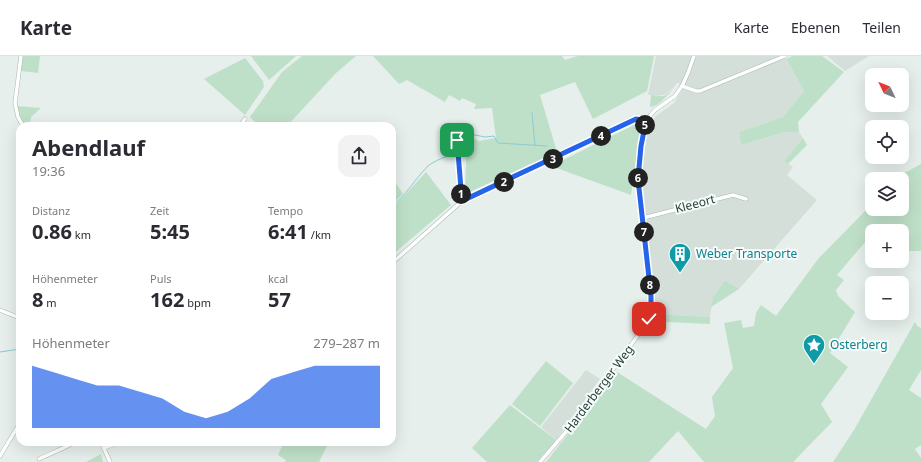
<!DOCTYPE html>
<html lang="de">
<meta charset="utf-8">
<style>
body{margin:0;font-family:"Noto Sans",sans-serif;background:#f2f2f3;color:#2b2b33;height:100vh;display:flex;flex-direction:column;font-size:15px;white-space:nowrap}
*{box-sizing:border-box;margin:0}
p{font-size:13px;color:#7c7c81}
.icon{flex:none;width:22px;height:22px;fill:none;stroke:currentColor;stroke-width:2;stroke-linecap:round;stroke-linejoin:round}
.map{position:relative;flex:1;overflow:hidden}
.drawer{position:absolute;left:16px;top:66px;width:380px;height:324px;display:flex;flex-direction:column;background:#fff;border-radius:12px;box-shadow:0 4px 16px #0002}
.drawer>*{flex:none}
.needle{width:26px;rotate:313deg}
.fabs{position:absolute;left:865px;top:12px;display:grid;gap:8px}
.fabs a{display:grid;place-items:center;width:44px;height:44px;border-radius:8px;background:#fff;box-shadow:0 4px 16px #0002;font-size:20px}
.pin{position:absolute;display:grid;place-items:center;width:34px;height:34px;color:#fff;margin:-17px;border-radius:8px;box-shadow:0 2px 6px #0006}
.km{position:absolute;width:20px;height:20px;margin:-10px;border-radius:50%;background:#222;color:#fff;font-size:11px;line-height:20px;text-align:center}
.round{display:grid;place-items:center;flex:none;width:42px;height:42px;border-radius:12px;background:#f2f2f3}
.headline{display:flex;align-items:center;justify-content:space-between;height:68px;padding:0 16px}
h1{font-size:22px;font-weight:700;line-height:30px}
.figures{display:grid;grid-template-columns:repeat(3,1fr);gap:6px;height:68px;padding:4px 16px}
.figures div{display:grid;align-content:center}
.figures b{font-size:20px;font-weight:700}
.figures small{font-size:11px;font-weight:400}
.figures p{font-size:11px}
.chart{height:112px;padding:8px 16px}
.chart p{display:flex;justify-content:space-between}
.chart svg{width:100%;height:72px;margin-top:4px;fill:#2563eb;opacity:.7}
header{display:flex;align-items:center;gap:24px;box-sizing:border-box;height:56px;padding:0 20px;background:#fff;border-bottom:1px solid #e1e1e2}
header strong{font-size:19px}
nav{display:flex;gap:22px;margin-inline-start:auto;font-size:14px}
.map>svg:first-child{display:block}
</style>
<header>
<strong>Karte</strong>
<nav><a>Karte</a><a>Ebenen</a><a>Teilen</a></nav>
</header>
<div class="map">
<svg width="921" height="406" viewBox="0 0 921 406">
<rect width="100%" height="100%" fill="#e6efeb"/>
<g fill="#d4dfda">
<path d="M656,0H784L804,35L783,61L739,76L741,89L785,76H799L803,82L784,105L793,111L787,119L817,144L739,233L725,224L713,241L710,261L654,258L641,119L648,72L656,60L674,47L682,35L678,26L674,31L664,39H648Z"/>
<path d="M827,0H869L845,15Z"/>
<path d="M586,314L600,323L556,384L541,371Z"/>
</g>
<g fill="#bfe0c8">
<path d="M23,0H40L38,17L21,15Z"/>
<path d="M251,0H296L269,24Z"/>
<path d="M302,0H356L335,18L287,70H259L250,61L282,16Z"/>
<path d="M373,0H562L565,4L578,0H654L647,35L593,63L575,26L540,39L557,96L465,138L467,80L479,85L496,82L492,52L474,53L476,48L462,42L460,45L449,39L445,46L407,24L399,28Z"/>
<path d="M792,0H822L844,16L798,66L799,76H785L741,89L739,76L783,61L804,35L786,3Z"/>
<path d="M245,2L263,25L264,31L245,59L204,23Z"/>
<path d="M674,32C668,38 659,51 650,51L651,39L664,40Z"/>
<path d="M17,50L41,52L31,61L30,70H26L19,60Z"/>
<path d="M638,67L642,69L631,139L551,110Z"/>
<path d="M803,82L807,89L788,108L784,105Z"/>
<path d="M921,108V195H907L902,192V175H872V178L837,219L844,224L836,234L838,240L855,256L830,297L848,311L821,348L832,366L796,403L794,406H704L678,375L649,406H546L617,316L706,373L715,360L712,341L733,312L724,267L741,264L743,272L754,270L756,257L761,249L776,260L818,203L872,148V153H902V123H897L901,119Z"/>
<path d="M426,116L451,149L392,199V153Z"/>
<path d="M392,121L403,138L392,149Z"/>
<path d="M725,224L739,233L711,251L713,241Z"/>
<path d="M654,258L710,261V268L667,266L651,267Z"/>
<path d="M915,266L917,270L921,272V314L909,334L921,342V389L915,393L921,402V406H833L854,374Z"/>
<path d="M546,305L573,327L540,370L512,348Z"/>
<path d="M510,349L556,384L537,406H487L472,392Z"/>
<path d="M284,386H329L319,406H285L286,404L278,399Z"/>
<path d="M101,398L103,406H86Z"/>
</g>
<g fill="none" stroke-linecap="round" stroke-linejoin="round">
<g stroke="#8ec9d4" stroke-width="1">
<path d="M532,57L535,89"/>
<path d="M459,95L463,94V80L470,78L485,81L494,80L498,87L547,90"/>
<path d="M392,151C406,139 415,123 428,110C435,104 447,101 456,96"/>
<path d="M0,296L20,293"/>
</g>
<g stroke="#a8b8b2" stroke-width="4.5">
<g id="minor">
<path d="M21,0L15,47L18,61L23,70"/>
<path d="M682,30L696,35H700L785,0"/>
<path d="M240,70L245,63"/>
<path d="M457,84L462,145"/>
<path d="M643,162L733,139L746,143"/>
<path d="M392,207L462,145L636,63L646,65"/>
<path d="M0,254L20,262"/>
<path d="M101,386L110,406"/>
<path d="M104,392L120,386"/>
<path d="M0,400L20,367"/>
<path d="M39,403C51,397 63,393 75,386"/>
<path d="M540,406L572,369L647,267L651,254V240L638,123L641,89L646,65L649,61L655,54L675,40L682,30L688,17L694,0"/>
</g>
</g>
<use href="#minor" stroke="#fff" stroke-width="3.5"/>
</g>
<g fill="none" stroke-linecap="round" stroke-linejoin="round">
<g stroke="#fff" stroke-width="8">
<path id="route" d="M457,84L462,145L636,63L646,65L641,90L638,123L651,240V254L649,263"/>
</g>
<use href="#route" stroke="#2563eb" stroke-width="5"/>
</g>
<defs>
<g id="building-pin" transform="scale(1.15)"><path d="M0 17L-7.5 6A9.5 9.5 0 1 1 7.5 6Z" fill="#0f9aa8" stroke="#f7fbf9"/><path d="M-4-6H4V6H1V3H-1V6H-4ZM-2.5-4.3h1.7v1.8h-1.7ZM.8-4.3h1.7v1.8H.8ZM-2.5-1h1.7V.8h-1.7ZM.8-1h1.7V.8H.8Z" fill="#fff"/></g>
<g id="sight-pin" transform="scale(1.15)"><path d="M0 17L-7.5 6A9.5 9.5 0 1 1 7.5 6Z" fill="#0f9aa8" stroke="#f7fbf9"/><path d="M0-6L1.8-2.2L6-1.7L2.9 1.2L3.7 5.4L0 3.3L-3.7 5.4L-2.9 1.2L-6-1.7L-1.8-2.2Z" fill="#fff"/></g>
</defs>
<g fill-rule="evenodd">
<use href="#building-pin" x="680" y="198"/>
<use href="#sight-pin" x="814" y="289"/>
</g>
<g text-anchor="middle" stroke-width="4" stroke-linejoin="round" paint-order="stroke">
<g font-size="12" fill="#24423a" stroke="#f7fbf9">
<text transform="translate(695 148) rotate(-15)" y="4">Kleeort</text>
<text transform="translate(599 333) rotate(-53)" y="4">Harderberger Weg</text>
</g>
<g font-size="12" fill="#0d838f" stroke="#f7fbf9" text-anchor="start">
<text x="696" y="202">Weber Transporte</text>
<text x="830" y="293">Osterberg</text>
</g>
</g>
</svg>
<div class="fabs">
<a><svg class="needle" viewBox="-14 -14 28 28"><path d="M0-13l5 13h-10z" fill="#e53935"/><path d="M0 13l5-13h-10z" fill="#7c7c81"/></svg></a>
<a><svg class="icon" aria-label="locate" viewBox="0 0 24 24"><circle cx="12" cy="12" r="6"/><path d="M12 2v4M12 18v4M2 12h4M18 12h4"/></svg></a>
<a><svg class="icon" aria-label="layers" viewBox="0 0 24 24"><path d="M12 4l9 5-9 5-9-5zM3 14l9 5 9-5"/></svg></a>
<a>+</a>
<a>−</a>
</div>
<div class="pin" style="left:457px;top:84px;background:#1e9e55"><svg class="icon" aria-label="arrive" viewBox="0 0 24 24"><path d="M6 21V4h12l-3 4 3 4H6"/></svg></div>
<div class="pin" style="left:649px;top:263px;background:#d93025"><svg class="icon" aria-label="check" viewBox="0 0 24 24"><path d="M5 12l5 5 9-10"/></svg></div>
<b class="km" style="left:461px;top:138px">1</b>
<b class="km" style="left:504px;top:126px">2</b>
<b class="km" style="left:553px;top:103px">3</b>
<b class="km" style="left:601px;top:80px">4</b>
<b class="km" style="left:645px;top:69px">5</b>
<b class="km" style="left:638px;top:122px">6</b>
<b class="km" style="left:644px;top:176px">7</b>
<b class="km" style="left:650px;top:229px">8</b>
<section class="drawer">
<div class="headline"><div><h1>Abendlauf</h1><p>19:36</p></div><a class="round"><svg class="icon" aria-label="share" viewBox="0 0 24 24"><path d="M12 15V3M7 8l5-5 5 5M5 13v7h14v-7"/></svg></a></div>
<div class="figures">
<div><p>Distanz</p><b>0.86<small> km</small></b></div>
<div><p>Zeit</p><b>5:45</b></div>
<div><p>Tempo</p><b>6:41<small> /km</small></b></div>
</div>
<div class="figures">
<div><p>Höhenmeter</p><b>8<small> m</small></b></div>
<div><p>Puls</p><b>162<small> bpm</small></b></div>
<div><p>kcal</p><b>57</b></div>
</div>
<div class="chart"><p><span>Höhenmeter</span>279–287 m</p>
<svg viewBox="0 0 160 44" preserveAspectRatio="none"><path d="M0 44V6L10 10L20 14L30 18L40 18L50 22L60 26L70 34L80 38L90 34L100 26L110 14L120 10L130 6L140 6L150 6L160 6V44z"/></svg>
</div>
</section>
</div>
